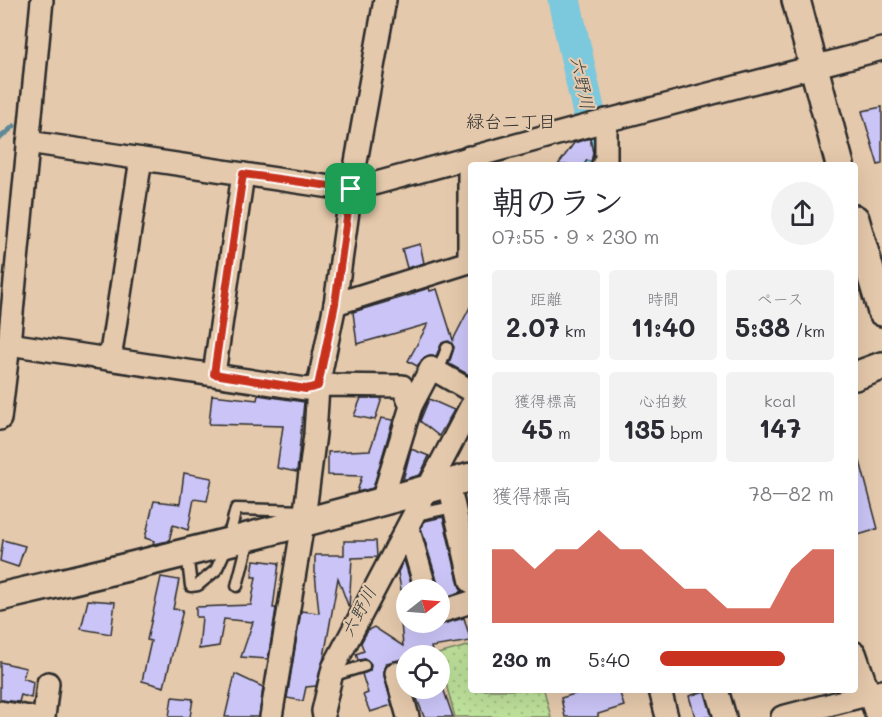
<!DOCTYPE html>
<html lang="ja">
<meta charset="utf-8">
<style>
body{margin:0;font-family:Mali,"Klee One",sans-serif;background:#f2f2f3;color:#2b2b33;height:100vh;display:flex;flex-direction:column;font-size:22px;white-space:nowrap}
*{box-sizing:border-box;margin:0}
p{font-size:20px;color:#7c7c81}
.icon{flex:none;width:33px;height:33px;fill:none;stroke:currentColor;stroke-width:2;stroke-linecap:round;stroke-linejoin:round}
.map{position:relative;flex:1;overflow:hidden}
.drawer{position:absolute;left:468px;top:162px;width:390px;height:531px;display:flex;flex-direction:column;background:#fff;border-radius:6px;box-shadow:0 6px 24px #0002}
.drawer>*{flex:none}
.needle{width:39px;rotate:73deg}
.buttons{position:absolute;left:396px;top:579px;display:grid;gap:12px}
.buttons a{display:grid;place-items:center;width:54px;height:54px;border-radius:50%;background:#fff;box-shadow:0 6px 24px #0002;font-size:30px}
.pin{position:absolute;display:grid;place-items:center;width:51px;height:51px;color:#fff;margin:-26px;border-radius:12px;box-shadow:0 3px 9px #0006}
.round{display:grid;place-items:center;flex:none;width:63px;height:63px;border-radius:32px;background:#f2f2f3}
.head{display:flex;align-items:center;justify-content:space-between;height:102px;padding:0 24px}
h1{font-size:33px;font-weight:700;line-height:45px}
.figures{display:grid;grid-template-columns:repeat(3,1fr);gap:9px;height:102px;padding:6px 24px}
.figures div{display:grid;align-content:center;border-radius:6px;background:#f2f2f3;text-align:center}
.figures b{font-size:26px;font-weight:700}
.figures small{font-size:16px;font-weight:400}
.figures p{font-size:16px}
.chart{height:168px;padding:12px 24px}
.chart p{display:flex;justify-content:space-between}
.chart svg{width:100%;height:108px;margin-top:6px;fill:#c8321e;opacity:.7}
ul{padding:0 24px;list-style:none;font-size:20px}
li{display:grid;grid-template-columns:96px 72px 1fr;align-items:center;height:45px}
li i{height:15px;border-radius:8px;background:#c8321e}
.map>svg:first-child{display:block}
</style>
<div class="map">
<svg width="882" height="717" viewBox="0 0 882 717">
<defs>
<pattern id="green-dots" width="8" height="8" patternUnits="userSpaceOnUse" patternTransform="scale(1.5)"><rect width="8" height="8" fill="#bee19b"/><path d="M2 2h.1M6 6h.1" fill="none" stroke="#a3c186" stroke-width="1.8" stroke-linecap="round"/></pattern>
</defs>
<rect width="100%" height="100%" fill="#e5c9ac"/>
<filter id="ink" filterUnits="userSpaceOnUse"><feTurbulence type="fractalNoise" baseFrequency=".0167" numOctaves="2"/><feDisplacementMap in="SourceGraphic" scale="12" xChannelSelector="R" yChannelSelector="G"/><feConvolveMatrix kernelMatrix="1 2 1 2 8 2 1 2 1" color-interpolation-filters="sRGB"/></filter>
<g filter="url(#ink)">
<path fill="url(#green-dots)" stroke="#748663" stroke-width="1.5" d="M471,645V690H544L551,717H455L438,654Z"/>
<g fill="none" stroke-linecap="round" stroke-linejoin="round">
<path stroke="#5c8995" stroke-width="5" d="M0,138L14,126"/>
<path stroke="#7cc8dc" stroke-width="33" d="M564,0L599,158L595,165"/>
</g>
<g fill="#cbc5f7" stroke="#2b2b2b" stroke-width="1.5">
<path d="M882,107V164L878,165L862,111Z"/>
<path d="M590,138L593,153L591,162L587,160L584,165H558L574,143Z"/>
<path d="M420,244L424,263L407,268L402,249Z"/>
<path d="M429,288L430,291L437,289L453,340L471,305V376L449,364L454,347L449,341L442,343L436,356L425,357L417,366L408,361L428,324L357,344L353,312L414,294L413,293Z"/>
<path d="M212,395L257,400L258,395L304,402L297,472L277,468L283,426L209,424Z"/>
<path d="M361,398H382L375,420L354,416Z"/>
<path d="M429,399L454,410L439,436L420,421Z"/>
<path d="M381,418L393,420L373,488L357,492L362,476L328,475V452L370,450Z"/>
<path d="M411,449L429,456L420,475L403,480Z"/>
<path d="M860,461L878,529L855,536V462Z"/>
<path d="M184,473L212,478L207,501L194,499L188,530L173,525L169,541L153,544L154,541L145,538L154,501L180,504Z"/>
<path d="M443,517L459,585L463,591L440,599V590L421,528L425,521Z"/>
<path d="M3,540L25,546L18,567L0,561Z"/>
<path d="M344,541H376L377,557L352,558L349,608L338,578L324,657L316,686L306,687L303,701L287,698L301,611L319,613L315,573V555H344Z"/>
<path d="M254,560L279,563L273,608H276L268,659L241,657L253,622L224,619L219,646L199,649L202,617H196V607L251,605L256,577H252Z"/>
<path d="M404,560L413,590H401L398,572Z"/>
<path d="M161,577L179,580L173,609L183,610L164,687L142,681L151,641L147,640Z"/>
<path d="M88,600L115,602L111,634L81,629Z"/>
<path d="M464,618L471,641L431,647L433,656H406V658L386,663L384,676L392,705L370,712L363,695L368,693L362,674L370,671L371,664L366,659L358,660L356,654L364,651L361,643L368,630L374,627L403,646L401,622L443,624Z"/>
<path d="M0,662L26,668L23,678L33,682L31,698L21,695L19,702L0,700Z"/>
<path d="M235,674L263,687L259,717H225Z"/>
<path d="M413,688H443L453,717H424Z"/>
<path d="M588,690H619L624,706L598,714V717H565L561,698Z"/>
<path d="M705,691L712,717H695L689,696Z"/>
<path d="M172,697L193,699L190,717H169Z"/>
</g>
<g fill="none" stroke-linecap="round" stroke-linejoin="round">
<g stroke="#2b2b2b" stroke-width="15">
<g id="service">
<path d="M438,372L447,348"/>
<path d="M415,515L453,507"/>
<path d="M187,553L191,586L198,585L216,570L223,555L222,545L231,528L236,509L305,511"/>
<path d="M237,586L249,539"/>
<path d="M331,676L364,666"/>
</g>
</g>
<g stroke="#2b2b2b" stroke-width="26">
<g id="minor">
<path d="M28,142L351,190L605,121L882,49"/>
<path d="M603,165L606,160V120"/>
<path d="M335,304L469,262V157"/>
<path d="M9,344L306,389L325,385L402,386L411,406L382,501"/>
<path d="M110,359L141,159"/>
<path d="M214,374L243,174"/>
<path d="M411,406L431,368L471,391"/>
<path d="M0,419L9,344L42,0"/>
<path d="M449,484L471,582"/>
<path d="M408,527L426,590"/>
<path d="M440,612L471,602"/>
<path d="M855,653L877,717"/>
<path d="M396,673L408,717"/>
<path d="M660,690L667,717"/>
<path d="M717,690L725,717"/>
<path d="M0,712L30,717"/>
<path d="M44,717L48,683"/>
<path d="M271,717L305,511L315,434L318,386L335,304L351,190L385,0"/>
<path d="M324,717L323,711L333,668L471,406"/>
<path d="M782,717L882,691"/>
</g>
</g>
<g stroke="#2b2b2b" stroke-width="32">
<g id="tertiary">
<path d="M796,0L840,165"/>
<path d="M855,219L882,312"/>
<path d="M855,376L882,366"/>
<path d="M0,597C158,561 315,521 471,477"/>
</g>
</g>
<use href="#service" stroke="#e5c9ac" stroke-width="10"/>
<use href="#minor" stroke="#e5c9ac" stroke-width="21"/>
<use href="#tertiary" stroke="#e5c9ac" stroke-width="27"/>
</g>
</g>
<g fill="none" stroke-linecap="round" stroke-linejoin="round" filter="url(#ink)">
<g stroke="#fff" stroke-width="12">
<path id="route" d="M243,174L351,189L335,304L318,386L306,389L214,374Z"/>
</g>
<use href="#route" stroke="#c8321e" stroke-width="8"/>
</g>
<g text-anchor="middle" stroke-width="4.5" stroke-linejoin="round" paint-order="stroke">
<g font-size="18" font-style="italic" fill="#333b3d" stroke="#e5c9ac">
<text transform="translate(582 83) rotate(78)" y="6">六野川</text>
<text transform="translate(359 612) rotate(-62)" y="6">六野川</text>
</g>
<g font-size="18" fill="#2b2b2b" stroke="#e5c9ac">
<text x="511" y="128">緑台二丁目</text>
</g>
</g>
</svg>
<div class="buttons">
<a><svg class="needle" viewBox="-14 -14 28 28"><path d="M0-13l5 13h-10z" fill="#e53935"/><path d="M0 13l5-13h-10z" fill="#7c7c81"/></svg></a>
<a><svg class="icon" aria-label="locate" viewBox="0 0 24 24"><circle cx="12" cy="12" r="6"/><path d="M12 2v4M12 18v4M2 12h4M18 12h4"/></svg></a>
</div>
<div class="pin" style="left:351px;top:189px;background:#1e9e55"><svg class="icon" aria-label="arrive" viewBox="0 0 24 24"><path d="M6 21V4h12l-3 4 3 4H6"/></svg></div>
<section class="drawer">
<div class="head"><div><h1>朝のラン</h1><p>07:55 · 9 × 230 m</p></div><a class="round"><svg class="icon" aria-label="share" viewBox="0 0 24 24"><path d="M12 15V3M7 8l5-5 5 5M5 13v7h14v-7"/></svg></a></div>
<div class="figures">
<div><p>距離</p><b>2.07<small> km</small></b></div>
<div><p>時間</p><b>11:40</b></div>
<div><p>ペース</p><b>5:38<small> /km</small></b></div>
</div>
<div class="figures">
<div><p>獲得標高</p><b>45<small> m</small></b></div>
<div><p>心拍数</p><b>135<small> bpm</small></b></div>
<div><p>kcal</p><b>147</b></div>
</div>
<div class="chart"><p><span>獲得標高</span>78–82 m</p>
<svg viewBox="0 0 160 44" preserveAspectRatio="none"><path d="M0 44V14L10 14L20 22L30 14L40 14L50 6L60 14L70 14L80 22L90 30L100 30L110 38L120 38L130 38L140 22L150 14L160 14V44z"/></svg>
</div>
<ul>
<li><b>230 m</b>5:40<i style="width:72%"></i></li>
</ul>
</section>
</div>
